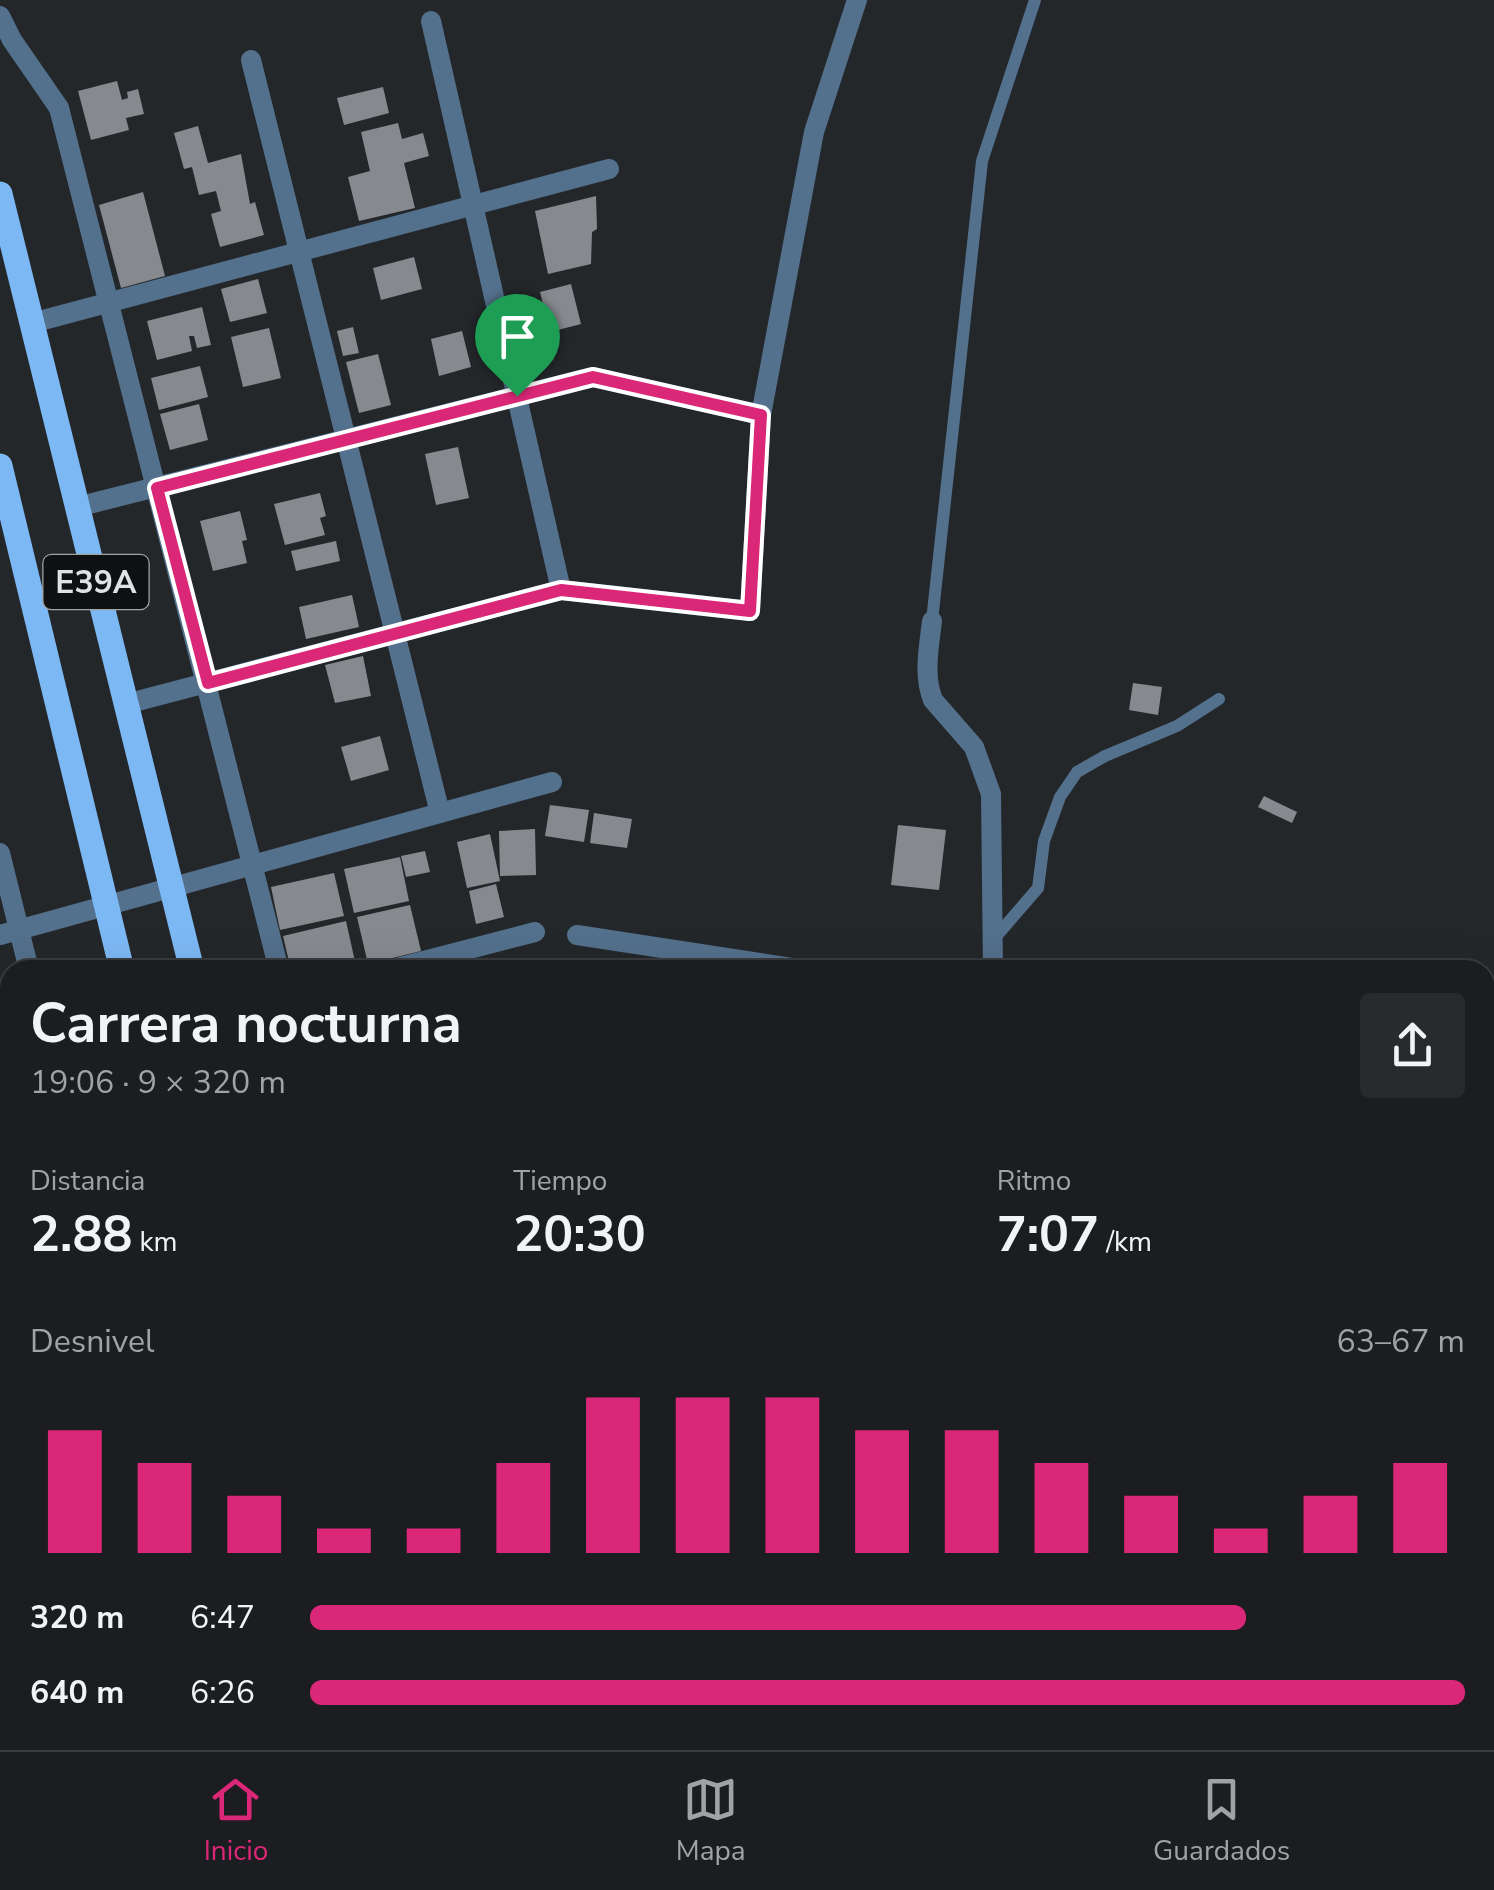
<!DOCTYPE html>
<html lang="es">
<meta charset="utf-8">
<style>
body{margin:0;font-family:"Nunito Sans",sans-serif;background:#282a2d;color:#f1f3f6;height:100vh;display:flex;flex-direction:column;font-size:38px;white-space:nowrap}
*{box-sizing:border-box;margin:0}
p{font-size:32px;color:#a0a2a5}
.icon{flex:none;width:55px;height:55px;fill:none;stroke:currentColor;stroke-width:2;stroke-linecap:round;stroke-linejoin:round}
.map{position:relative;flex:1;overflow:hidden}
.sheet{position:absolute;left:0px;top:960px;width:1495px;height:790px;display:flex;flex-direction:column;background:#1b1d20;border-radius:30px 30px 0 0;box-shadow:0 10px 40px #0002,0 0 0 2px #393b3e}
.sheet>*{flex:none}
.pin{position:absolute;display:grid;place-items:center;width:85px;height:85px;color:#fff;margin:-102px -42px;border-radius:50% 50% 50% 0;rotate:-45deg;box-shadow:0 0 10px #0007}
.pin .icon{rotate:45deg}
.round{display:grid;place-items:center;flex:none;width:105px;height:105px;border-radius:10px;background:#282a2d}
.summary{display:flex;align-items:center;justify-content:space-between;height:170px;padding:0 30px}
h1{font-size:55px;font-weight:700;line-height:75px}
.metrics{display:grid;grid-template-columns:repeat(3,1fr);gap:15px;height:170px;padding:10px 30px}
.metrics div{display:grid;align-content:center}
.metrics b{font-size:50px;font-weight:700}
.metrics small{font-size:28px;font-weight:400}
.metrics p{font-size:28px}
.chart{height:280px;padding:20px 30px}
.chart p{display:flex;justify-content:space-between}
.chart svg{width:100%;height:180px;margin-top:10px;stroke:#db2777;stroke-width:6}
ul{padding:0 30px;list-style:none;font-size:32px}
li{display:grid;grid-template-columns:160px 120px 1fr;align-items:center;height:75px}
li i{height:25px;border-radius:12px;background:#db2777}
.tabs{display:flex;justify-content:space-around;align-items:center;height:140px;border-top:2px solid #393b3e;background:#1b1d20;font-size:28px;color:#a0a2a5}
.tabs a{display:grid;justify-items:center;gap:5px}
.tabs .on{color:#db2777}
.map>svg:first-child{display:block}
</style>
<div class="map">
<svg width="1494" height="1750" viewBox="0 0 1494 1750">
<rect width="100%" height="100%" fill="#24272a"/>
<g fill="#86898d">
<path d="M117,81L122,100L128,98L127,92L138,89L144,114L126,118L129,130L91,140L78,91Z"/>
<path d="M383,87L389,113L344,125L337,98Z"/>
<path d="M398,123L402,139L423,133L429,156L404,163L415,208L359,221L348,177L370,171L361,132Z"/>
<path d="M198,126L208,163L241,154L250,204L255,202L264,235L220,247L211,214L221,211L216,191L199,195L192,167L184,169L174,133Z"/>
<path d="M143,192L165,276L121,288L99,205Z"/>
<path d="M596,196L597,229L592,232L591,264L548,274L535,211Z"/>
<path d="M414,257L422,289L381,300L373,268Z"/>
<path d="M258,279L267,313L230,322L221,289Z"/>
<path d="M571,284L581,324L550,332L540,292Z"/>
<path d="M202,307L211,345L197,348L194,336H189L192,351L157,360L147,321Z"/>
<path d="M353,327L359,353L343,356L337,331Z"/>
<path d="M269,328L281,378L243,387L231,337Z"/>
<path d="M462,331L471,367L439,376L431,339Z"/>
<path d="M378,354L391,405L359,413L346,362Z"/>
<path d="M200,366L208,397L159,410L151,378Z"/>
<path d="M199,404L208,440L170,450L160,414Z"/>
<path d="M458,447L469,498L436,505L425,454Z"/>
<path d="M320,493L326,516L320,518L325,535L285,545L274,504Z"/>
<path d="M240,511L247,540L242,541L247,563L213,571L200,521Z"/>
<path d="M336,541L340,561L296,571L291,551Z"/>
<path d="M352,595L359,627L306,639L299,607Z"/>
<path d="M363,656L371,696L335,703L325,665Z"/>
<path d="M1133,683L1162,687L1158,715L1129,710Z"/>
<path d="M380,736L389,770L351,781L341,747Z"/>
<path d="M1264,796L1297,812L1292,823L1258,807Z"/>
<path d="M550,805L589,810L584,842L545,836Z"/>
<path d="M594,813L632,819L627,848L590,843Z"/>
<path d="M898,825L946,830L939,890L891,885Z"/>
<path d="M535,829L536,875L500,876L499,831Z"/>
<path d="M490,834L500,881L467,888L457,842Z"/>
<path d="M425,851L430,872L406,877L401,856Z"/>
<path d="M400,857L409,901L354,913L344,869Z"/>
<path d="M334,873L344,916L280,930L271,887Z"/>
<path d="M496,884L504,917L476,924L469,891Z"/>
<path d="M410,905L421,951L368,964L357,917Z"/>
<path d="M346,921L356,966L340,970H291L283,936Z"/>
<path d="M10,1162V1234L0,1236V1164Z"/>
<path d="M10,1242V1310H9L0,1275V1245Z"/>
<path d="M10,1381V1425L0,1428V1384Z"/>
<path d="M10,1609V1659L0,1661V1611Z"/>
<path d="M10,1683V1719H7L8,1725L0,1726V1685Z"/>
</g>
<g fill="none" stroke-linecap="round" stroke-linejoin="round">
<g stroke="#53708c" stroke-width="12">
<path d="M932,621L982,161L1035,0"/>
<path d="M993,940L1038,888L1044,841L1060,797L1077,772L1105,756L1177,726L1219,699"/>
</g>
<g stroke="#53708c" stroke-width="20">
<path d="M0,16L12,40L59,108L279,970"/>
<path d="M431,21L561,590"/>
<path d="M251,60L440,813"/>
<path d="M32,323L609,169"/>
<path d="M77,507L593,377L761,415"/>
<path d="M932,621C929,647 923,675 933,700L974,747L991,794L993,970"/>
<path d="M126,704L561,590L750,611L761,415L814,132L857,0"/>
<path d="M0,853L29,970"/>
<path d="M0,935L552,782"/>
<path d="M577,935L805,970"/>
<path d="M389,970L535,932"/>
<path d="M0,1138L10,1135"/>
<path d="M0,1352L10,1349"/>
<path d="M0,1569L10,1567"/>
<path d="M203,1740L205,1750"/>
<path d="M443,1740L445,1750"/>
<path d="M31,1750L73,1740"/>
<path d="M749,1750L750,1740"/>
<path d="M993,1750V1740"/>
</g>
<g stroke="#7cb8f4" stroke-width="25">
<path d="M0,194L192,970"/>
<path d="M0,466L122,970"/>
<path d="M316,1740L319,1750"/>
<path d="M385,1740L388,1750"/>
</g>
</g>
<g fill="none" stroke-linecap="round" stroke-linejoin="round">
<g stroke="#fff" stroke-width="20">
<path id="route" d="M593,377L761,415L750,611L561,590L208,683L157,488Z"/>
</g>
<use href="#route" stroke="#db2777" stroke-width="12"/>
</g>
<g text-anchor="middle" stroke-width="10" stroke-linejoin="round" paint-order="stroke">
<rect fill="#0f1011" stroke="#a1a3a5" stroke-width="2.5" x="43.5" y="555" width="105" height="54" rx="8"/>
<g font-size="32" font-weight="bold" fill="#e0e2e5">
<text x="96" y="593">E39A</text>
</g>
</g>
</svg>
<div class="pin" style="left:517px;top:396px;background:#1e9e55"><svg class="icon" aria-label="arrive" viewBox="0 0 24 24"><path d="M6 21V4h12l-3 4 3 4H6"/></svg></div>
<section class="sheet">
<div class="summary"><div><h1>Carrera nocturna</h1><p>19:06 · 9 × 320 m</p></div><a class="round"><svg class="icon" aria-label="share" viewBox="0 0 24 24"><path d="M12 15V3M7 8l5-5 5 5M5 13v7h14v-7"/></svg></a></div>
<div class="metrics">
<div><p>Distancia</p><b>2.88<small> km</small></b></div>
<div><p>Tiempo</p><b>20:30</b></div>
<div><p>Ritmo</p><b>7:07<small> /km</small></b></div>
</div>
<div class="chart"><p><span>Desnivel</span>63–67 m</p>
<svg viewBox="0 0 160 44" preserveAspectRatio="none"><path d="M5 44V14M15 44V22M25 44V30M35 44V38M45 44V38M55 44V22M65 44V6M75 44V6M85 44V6M95 44V14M105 44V14M115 44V22M125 44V30M135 44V38M145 44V30M155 44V22"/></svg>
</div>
<ul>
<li><b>320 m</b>6:47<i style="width:81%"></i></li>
<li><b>640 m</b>6:26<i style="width:100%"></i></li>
</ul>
</section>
</div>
<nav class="tabs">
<a class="on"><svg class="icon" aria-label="home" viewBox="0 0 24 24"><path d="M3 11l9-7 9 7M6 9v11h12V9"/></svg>Inicio</a>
<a><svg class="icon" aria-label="map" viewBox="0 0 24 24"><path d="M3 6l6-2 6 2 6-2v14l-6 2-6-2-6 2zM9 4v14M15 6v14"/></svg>Mapa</a>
<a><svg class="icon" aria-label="saved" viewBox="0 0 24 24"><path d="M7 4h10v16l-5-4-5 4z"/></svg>Guardados</a>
</nav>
